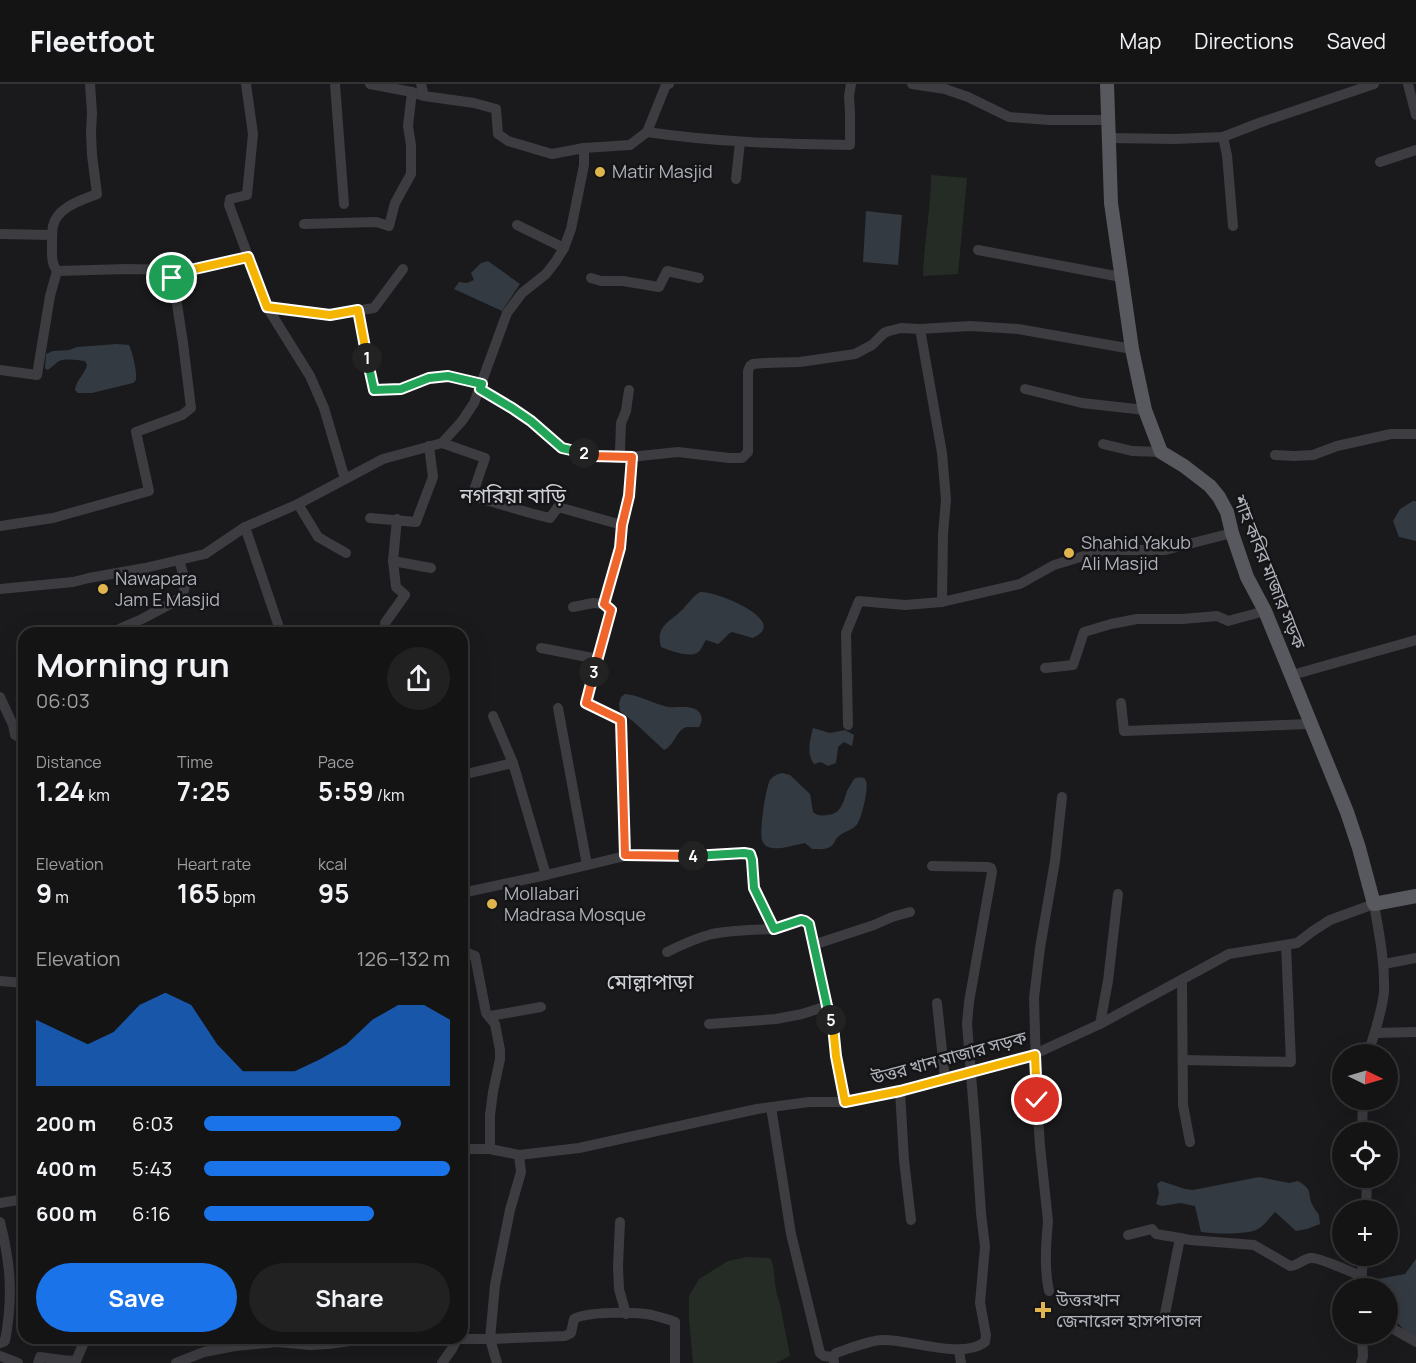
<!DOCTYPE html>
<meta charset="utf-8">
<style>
body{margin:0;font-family:Manrope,"Noto Sans Bengali",sans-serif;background:#212122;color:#f1f3f6;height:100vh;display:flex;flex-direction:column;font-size:22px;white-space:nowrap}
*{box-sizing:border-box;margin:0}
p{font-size:20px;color:#9d9ea0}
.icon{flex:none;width:33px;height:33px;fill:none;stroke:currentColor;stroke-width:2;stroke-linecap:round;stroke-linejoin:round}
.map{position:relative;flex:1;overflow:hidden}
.drawer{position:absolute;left:18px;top:543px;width:450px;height:717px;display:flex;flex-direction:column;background:#141415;border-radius:18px;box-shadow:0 6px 24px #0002,0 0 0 2px #333334}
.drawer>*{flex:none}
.needle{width:39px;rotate:95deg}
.buttons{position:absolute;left:1332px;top:960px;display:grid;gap:12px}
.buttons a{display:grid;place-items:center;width:66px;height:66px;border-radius:50%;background:#141415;box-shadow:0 6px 24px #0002,0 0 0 2px #333334;font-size:30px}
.pin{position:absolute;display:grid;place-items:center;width:51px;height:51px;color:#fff;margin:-26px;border:3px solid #fff;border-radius:50%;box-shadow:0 2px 6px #0007}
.km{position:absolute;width:30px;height:30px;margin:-15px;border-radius:50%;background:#222;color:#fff;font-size:16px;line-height:30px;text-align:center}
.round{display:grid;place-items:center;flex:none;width:63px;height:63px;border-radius:32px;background:#212122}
.headline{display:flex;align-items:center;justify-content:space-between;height:102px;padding:0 18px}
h1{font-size:33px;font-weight:700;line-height:45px}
.figures{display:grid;grid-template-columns:repeat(3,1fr);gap:9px;height:102px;padding:6px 18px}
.figures div{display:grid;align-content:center}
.figures b{font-size:26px;font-weight:700}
.figures small{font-size:16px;font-weight:400}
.figures p{font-size:16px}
.chart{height:168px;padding:12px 18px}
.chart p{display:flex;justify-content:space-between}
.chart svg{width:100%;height:108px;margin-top:6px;fill:#1a73e8;opacity:.7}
.button{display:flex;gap:12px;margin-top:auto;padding:12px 18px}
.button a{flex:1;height:69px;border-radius:36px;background:#1a73e8;color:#fff;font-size:24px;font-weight:700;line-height:69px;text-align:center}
.button a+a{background:#212122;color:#f1f3f6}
ul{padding:0 18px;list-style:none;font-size:20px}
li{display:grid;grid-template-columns:96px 72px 1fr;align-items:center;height:45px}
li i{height:15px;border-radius:8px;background:#1a73e8}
header{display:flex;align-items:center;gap:36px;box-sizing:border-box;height:84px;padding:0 30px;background:#141415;border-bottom:2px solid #333334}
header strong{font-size:28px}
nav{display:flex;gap:33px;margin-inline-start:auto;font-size:21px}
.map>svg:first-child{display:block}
</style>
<header>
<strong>Fleetfoot</strong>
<nav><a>Map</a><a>Directions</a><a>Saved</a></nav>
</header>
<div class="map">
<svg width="1416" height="1279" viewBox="0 0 1416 1279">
<rect width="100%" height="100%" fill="#1a1a1c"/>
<g fill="#252c26">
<path d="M931,91L967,94L958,190L923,192C924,158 931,125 931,91Z"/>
<path d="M747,1173L770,1174L773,1181L776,1207L781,1225L790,1272L776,1279H693L689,1235V1212L699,1195L728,1177Z"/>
</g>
<g fill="#333a41">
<path d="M866,127L902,131L898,181L863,178Z"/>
<path d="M488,177L520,200L502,227L454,205L459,198L467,199L474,196L471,189L481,179Z"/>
<path d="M117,260L129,261C133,269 137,288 136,296L133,299L92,309H78L75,306C76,296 85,290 87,281L85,277C77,276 66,274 59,277C54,280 52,284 47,286L45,284L46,270L53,267L69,266L77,263Z"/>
<path d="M1413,417H1416V457L1399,453L1393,437L1400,425Z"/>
<path d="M700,508C717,507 791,537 753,554L732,548C726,551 724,556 718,560L706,556C703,560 701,567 697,569C688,574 669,566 661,563C655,542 670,538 682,526C688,520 692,513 700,508Z"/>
<path d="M625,610C640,611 653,620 668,623C676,624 689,621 697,626C703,631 703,637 699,643C695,644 688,642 684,644C675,649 674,662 664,666L635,639L620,627L619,620L621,613Z"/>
<path d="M813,644L830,649L845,646L854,651L852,662L844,658L838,663L836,679L828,682L821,678L814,680C806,669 810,656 813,644Z"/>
<path d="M782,689L790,691L810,710L813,728C818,732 821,732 827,731C841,730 843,719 847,707C849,703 852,699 854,695C859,693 864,692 866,697C869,704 862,732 858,739C854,746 845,747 839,752C835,755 835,760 830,763C825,766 818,765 812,765L805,759C794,761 778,767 768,763C765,762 763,759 762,756C759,748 766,703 770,696C773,692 777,690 782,689Z"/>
<path d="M1259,1093L1289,1099L1298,1097C1315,1107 1306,1109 1313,1122C1318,1132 1319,1125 1320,1140L1307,1145L1296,1147L1275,1128C1270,1133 1265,1141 1258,1145C1247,1151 1214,1150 1201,1148L1195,1122L1180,1119L1162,1122L1156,1120L1159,1109L1157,1100L1161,1097L1185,1105L1193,1106Z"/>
<path d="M1416,1175V1253H1411C1393,1234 1388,1231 1388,1204L1376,1203L1378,1195L1405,1190Z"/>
</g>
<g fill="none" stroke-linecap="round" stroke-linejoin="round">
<g stroke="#3c3c41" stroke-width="10">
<path d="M246,0L253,50L247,111L230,115L229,121L267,223L310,292L324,324L345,395"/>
<path d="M335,0L344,120"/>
<path d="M370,0L412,8L424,12L474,19L496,25L498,50L508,57L552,70L584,64"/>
<path d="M421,0L424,12"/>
<path d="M912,0L945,5L968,13L1009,33L1049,36H1108"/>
<path d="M1408,0L1416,31"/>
<path d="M647,48C714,58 782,60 850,61V28L849,12L851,0"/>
<path d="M1223,53L1227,71L1233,142"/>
<path d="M1108,54L1175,55L1223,53L1259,39L1374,0"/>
<path d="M1380,78L1416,66"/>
<path d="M736,95L740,58"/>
<path d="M304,140L376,138L389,142L395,119L411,90V61L408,42L412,8"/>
<path d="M517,141L564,164"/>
<path d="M0,150L52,151"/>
<path d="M978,166L1121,193"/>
<path d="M57,187L127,185L183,186"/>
<path d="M591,194L601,197H623L659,203L667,187L699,194"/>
<path d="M267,223L330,231L374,224L403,185"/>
<path d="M358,226L374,306L401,305L429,294L448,292L482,300"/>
<path d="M920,245L970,242L1018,245L1132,265"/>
<path d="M0,286L37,291L50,212L57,187C51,179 52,171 52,160C52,154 52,147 53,142C57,123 82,116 97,110L92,71L91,49L92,29L90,0"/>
<path d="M480,305L512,324L531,337L562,364L593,371L621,374L678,368L729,374H742L748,368V287L750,282L753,280L765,279L800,278L855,270L872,261L884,249L889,247L901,244L920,245L942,369L946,416L943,450L942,518"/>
<path d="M1025,305L1082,319L1145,326"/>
<path d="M442,359L485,374L472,412L530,429L550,434L558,423L622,441"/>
<path d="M1103,360L1132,367L1161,368"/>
<path d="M1275,371L1294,372L1313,371L1337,362L1391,350H1416"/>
<path d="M621,374L620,366L621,339L626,327L629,306"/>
<path d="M298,420L318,453L346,469"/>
<path d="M370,434L416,438L433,393L429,362"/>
<path d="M0,442L53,434L149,407L136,348L182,331L191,324L183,259L173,194L174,190L177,189L248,173"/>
<path d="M245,443L281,549"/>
<path d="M393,477L431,484"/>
<path d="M0,505L73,498L89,494L145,484L205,470L245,443L298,420L383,375L442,359L462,337L474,319L507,229L522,209L546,190L556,177L564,164L571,145L584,81V64L630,61L647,48L666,1L669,0"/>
<path d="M573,523L593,519L604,520"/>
<path d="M385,539L405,511L396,503L393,477L397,435"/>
<path d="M116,549L119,545L142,535L172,519L182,512L186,500L179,476"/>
<path d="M541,564L598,575"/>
<path d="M1045,584L1073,581L1084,548L1111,540L1137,535H1183L1217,532L1228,537L1265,527"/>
<path d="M1292,591L1416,556"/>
<path d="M0,613L13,641L15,651L20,653H24"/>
<path d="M1121,619L1124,647L1310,640"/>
<path d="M558,624L587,781"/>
<path d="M493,632L513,679"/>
<path d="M848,641L846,549L859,517L905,521L942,518L1020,500L1054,481L1104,466H1165L1232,449"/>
<path d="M462,691L513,679L546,791"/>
<path d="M625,772L621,636L586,619L611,526L604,520L620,464L622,441L629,412L632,373"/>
<path d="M462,809L546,791L625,772H705L744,769L750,770L751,776L754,804L774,845L801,836L805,837L809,840L827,922L833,942L836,972L845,1018"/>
<path d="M813,861L874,841L892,833L910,828"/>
<path d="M462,867L475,872L486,929L495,940L500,966V975L493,1008L490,1031V1065"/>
<path d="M667,868C681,861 696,854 712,850C732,846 753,846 774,845"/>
<path d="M1384,880L1416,874"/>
<path d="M1182,896L1183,1021L1190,1058"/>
<path d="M0,897L24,899"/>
<path d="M937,919L945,995"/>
<path d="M490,932L541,923"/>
<path d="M709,940L776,935L802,930L827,922"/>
<path d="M1100,940L1108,897L1118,810"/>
<path d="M1375,949L1416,948"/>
<path d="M1183,976L1291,978L1286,861"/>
<path d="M900,1007L904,1076L911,1136"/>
<path d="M771,1023L791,1150L820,1269L824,1272L833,1273"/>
<path d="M1362,1048L1363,1016"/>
<path d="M462,1065H490L519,1071L579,1064L757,1025L809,1018H845L879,1012L1026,974L1100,940L1229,870L1297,859L1313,847L1330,836L1374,820C1379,849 1385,878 1384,908C1382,929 1374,950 1368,970"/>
<path d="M519,1071L521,1088L510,1126L495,1201L490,1255L565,1252L571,1249L574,1235C588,1227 636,1228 652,1231C660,1233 668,1235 675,1238V1279"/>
<path d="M0,1119L24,1115"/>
<path d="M1366,1126L1367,1094"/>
<path d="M0,1138C11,1180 13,1215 5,1257L0,1259"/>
<path d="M620,1138L618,1182L619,1205L626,1230"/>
<path d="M1128,1151L1152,1145L1156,1150L1180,1154"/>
<path d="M1361,1204L1363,1172"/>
<path d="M1049,1207C1044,1185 1046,1159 1048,1137L1040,1062L1037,1016L1034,914L1040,864L1055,777L1062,713"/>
<path d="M1164,1235L1180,1154L1190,1156L1254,1161L1290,1182C1298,1182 1302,1175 1311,1174C1319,1173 1351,1188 1361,1192"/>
<path d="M1388,1242L1416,1258"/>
<path d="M959,1266L961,1279"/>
<path d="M0,1272L18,1279"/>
<path d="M38,1279L40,1273L62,1276L76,1277L84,1258V1254"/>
<path d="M176,1279L204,1268L235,1262L277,1258L310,1261L328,1260L372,1254"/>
<path d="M442,1279L452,1265L457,1255H490L497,1279"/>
<path d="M834,1279L833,1273L836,1269C851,1264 867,1257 882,1256C911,1255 961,1276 985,1258L986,1251L980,1219L985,1163L981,1129L976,1053L967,940L969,918L992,788L991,784L988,783L932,782"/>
<path d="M1361,1279L1363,1273L1362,1250"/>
</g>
<path stroke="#58595f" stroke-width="14" d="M1107,0L1111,119L1132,265L1145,326L1161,368L1184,382L1210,402L1219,413L1227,428L1232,449L1247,493L1265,527L1347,728L1359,764L1374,820L1416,812"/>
</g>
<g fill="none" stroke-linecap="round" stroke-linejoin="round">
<g stroke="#fff" stroke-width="12">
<path id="split-1" d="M172,194L174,190L177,189L248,173L267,223L330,231L358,226L367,274"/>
</g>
<g stroke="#fff" stroke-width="12">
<path id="split-2" d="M367,274L374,306L401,305L429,294L448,292L482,300L480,305L512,324L531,337L562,364L584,369"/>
</g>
<g stroke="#fff" stroke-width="12">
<path id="split-3" d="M584,369L593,372L632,373L629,412L622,441L620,464L604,520L611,526L594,588"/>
</g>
<g stroke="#fff" stroke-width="12">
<path id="split-4" d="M594,588L586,619L621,636L625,771L693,772"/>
</g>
<g stroke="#fff" stroke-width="12">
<path id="split-5" d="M693,772L744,769L750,770L752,776L754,804L774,845L801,836L805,837L809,840L827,922L831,936"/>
</g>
<g stroke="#fff" stroke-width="12">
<path id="split-6" d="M831,936L833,942L836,972L845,1018L900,1007L1035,971L1037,1016"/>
</g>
<use href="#split-1" stroke="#f5b400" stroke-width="8"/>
<use href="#split-2" stroke="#22a559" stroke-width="8"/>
<use href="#split-3" stroke="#f0652b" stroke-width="8"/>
<use href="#split-4" stroke="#f0652b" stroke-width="8"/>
<use href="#split-5" stroke="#22a559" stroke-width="8"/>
<use href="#split-6" stroke="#f5b400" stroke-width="8"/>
</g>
<g fill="#e0b54e" stroke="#151517" stroke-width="2">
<circle cx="600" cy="88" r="6"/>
<circle cx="1069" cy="469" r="6"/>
<circle cx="103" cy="505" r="6"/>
<circle cx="492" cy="820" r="6"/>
<path d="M1040 1217h6v6h6v6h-6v6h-6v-6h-6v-6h6z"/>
</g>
<g text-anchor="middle" stroke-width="5" stroke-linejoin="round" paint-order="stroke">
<g font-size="18" fill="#aeb1ba" stroke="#151517" text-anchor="start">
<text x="612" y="94">Matir Masjid</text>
<text x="1081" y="465">Shahid Yakub<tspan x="1081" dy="21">Ali Masjid</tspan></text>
<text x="115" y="501">Nawapara<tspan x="115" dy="21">Jam E Masjid</tspan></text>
<text x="504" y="816">Mollabari<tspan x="504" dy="21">Madrasa Mosque</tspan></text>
<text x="1056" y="1222">উত্তরখান<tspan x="1056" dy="21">জেনারেল হাসপাতাল</tspan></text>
</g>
<g font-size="18" fill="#aeb1ba" stroke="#151517">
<text transform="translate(1269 488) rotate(68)" y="6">শাহ কবির মাজার সড়ক</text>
<text transform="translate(949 974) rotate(-15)" y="6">উত্তর খান মাজার সড়ক</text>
</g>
<g font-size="21" fill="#cfd1d7" stroke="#151517">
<text x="513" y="419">নগরিয়া বাড়ি</text>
<text x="650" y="905">মোল্লাপাড়া</text>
</g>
</g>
</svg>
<div class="buttons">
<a><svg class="needle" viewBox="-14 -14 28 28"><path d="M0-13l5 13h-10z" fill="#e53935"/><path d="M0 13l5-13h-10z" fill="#9d9ea0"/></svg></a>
<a><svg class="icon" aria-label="locate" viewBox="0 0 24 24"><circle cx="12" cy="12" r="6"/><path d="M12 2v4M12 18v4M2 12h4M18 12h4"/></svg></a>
<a>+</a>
<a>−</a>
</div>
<div class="pin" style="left:172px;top:194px;background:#1e9e55"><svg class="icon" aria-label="arrive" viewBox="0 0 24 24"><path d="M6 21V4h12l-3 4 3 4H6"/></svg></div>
<div class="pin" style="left:1037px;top:1016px;background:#d93025"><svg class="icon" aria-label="check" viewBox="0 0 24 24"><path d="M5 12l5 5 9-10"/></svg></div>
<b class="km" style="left:367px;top:274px">1</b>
<b class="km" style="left:584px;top:369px">2</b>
<b class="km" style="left:594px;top:588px">3</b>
<b class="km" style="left:693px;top:772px">4</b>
<b class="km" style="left:831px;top:936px">5</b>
<section class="drawer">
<div class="headline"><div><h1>Morning run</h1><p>06:03</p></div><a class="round"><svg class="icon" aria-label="share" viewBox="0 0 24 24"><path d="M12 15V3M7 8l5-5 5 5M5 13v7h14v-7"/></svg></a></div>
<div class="figures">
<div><p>Distance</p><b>1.24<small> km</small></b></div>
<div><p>Time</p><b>7:25</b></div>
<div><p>Pace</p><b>5:59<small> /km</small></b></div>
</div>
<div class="figures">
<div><p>Elevation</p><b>9<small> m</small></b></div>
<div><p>Heart rate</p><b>165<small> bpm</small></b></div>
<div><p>kcal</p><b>95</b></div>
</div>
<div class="chart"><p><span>Elevation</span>126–132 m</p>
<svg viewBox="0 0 160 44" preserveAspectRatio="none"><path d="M0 44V17L10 22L20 27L30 22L40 11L50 6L60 11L70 27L80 38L90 38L100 38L110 33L120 27L130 17L140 11L150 11L160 17V44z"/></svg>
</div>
<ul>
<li><b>200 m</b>6:03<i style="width:80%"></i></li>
<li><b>400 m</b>5:43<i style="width:100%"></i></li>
<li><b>600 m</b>6:16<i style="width:69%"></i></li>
</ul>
<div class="button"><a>Save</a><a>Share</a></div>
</section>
</div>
